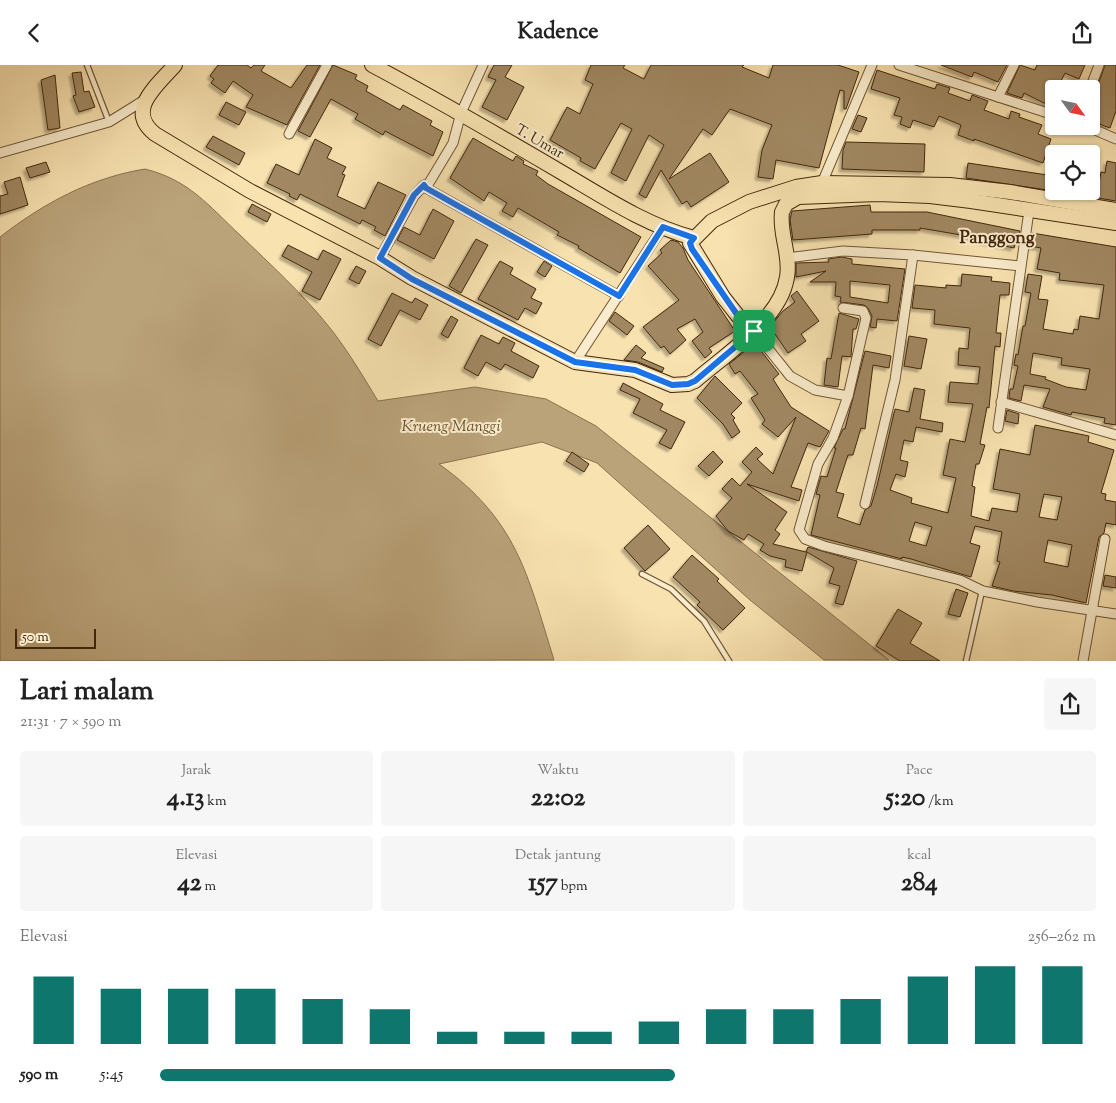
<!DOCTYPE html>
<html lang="id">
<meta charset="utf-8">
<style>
body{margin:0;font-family:"Sorts Mill Goudy",serif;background:#f6f6f6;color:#222;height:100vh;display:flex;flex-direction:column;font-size:19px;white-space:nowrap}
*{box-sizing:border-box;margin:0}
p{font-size:16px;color:#767676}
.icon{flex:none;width:28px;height:28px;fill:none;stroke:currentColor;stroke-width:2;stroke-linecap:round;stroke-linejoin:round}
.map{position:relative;height:596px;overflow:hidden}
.drawer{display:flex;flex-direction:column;background:#fff;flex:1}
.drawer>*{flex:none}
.needle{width:32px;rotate:123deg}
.controls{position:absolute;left:1045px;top:15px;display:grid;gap:10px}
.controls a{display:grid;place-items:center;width:55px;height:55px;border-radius:5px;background:#fff;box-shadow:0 1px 4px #0004;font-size:25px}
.scale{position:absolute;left:15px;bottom:12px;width:81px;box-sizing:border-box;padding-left:5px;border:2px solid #42270d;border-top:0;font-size:14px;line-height:18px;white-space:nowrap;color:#42270d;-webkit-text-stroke:4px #faeccc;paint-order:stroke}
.pin{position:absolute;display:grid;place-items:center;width:42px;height:42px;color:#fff;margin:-21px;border-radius:10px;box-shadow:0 2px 8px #0006}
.round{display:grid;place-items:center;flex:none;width:52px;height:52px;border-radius:5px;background:#f6f6f6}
.summary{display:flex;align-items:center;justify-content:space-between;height:85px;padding:0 20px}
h1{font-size:28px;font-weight:700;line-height:38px}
.figures{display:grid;grid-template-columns:repeat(3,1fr);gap:8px;height:85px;padding:5px 20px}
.figures div{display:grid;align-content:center;border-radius:5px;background:#f6f6f6;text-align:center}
.figures b{font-size:25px;font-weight:700}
.figures small{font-size:14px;font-weight:400}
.figures p{font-size:14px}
.chart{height:140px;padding:10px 20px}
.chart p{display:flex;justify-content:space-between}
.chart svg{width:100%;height:90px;margin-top:5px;stroke:#0f766e;stroke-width:6}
ul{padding:0 20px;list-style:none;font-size:16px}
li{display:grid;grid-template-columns:80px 60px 1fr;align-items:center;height:38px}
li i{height:12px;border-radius:6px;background:#0f766e}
header{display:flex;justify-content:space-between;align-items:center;height:65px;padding:0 20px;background:#fff;font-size:22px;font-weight:700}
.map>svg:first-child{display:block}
</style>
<header><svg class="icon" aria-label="back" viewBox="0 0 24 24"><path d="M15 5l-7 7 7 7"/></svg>Kadence<svg class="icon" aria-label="share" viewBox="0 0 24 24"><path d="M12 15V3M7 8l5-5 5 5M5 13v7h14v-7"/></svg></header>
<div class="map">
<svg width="1116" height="596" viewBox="0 0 1116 596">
<defs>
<filter id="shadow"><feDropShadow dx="-3" dy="3" stdDeviation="1" flood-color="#0004"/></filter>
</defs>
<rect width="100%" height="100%" fill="#f8e2b0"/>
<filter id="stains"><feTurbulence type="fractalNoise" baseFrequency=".004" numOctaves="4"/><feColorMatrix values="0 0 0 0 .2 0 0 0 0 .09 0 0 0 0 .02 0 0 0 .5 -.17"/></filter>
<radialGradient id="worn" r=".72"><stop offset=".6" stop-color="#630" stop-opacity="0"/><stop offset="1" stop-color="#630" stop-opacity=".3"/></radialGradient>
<path fill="#baa279" stroke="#8a714e" d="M145,104C189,115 208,140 240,170C271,200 303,229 330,263C348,286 363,311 378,336L475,322L546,334L596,361L889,595H824L750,535L597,398L542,377L439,399C517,455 527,508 554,595L0,596V172C44,138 90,113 145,104Z"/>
<g fill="#a18862" stroke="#42270d" fill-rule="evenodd" filter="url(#shadow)">
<path d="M218,0H247L251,3L254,0H265L261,6L291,23L307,0H320L287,60L246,42L253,30L233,16L225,28L211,18L214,14L210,11Z"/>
<path d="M333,0L357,10L355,14L368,21L366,26L400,45L403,40L432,56L430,60L443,67L433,91L385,66L383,70L355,54L358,49L331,34L310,72L298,66Z"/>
<path d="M494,0H512L505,12L524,22L507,55L482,42L496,15L488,12Z"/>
<path d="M591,0H625L623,3L644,14L651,0H744L742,2L769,13L773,0H838L859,7L846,44H844V26L840,25L819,103L776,95L773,114L758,112L762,85L772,60L730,44L712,70L703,64L669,114L710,88L729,117L691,142L687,136L682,139L661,105L646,133L639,129L664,80L649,70L626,116L611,108L632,64L621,58L595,104L580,96L581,93L550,75L567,42L580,49L593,19L585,15Z"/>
<path d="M941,0H1007L998,17L974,7L972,12Z"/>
<path d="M1020,0L1035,5L1037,0H1085L1079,14L1065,8L1057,24H1054V43L1024,28L1022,33L1007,28Z"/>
<path d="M1105,0H1116V46L1110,63L1091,56V32L1096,26Z"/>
<path d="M877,5L935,24L937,19L950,23L948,28L970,36L972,30L988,36L984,45L1009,54L1011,46L1020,49L1019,52L1042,60L1038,69L1051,74L1043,98L974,74V76L958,70L961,60L939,51L934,62L913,55L910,63L900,59L902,52L894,50L900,33L871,24Z"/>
<path d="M81,7L84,27L89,26L95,42L79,47L73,31L76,30L72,8Z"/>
<path d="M55,10L60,63L48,65L41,15Z"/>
<path d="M226,37L246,47L239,60L219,50Z"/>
<path d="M858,50L867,53L861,67L852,64Z"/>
<path d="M213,71L245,88L239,100L206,82Z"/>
<path d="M473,73L513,96L516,91L524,96L523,99L538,106L536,110L548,119L641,172L620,208L578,183L579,181L557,170L559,167L542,157L518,143L513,152L502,146L507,138L489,127L484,136L450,113Z"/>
<path d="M315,74L332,83L327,93L346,102L342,109L345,110L337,131L365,144L378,117L406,130L385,171L374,165L376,162L362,155L360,159L300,129L297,135L289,131L290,129L267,118L276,99L299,110Z"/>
<path d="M846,77L925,79L924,107L842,104L843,85Z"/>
<path d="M1107,96L1116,98V136L1068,128L1091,126V117L1099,118L1101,107L1105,108Z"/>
<path d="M46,97L50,107L30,113L26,103Z"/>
<path d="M968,98L1054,111V126L966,113Z"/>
<path d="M20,112L28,140L0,149V131L8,129L4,117Z"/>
<path d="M252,139L271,149L267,157L248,147Z"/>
<path d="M870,140L871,147H927L1020,166L1018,179H1015L1014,183L972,174L973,172L920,163V165H872V169L793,175L790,155L792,146Z"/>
<path d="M433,144L454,156L434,194L397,175L404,162L420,170Z"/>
<path d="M1032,168L1116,182V360L1104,358L1105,353L1072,347L1071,350L1043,342L1050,324L1024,320L1021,336L1009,333L1010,324H1013L1018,301L1014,300L1016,289L1018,290L1023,261H1025L1031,228L1025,227L1028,209L1042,211L1038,234L1048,235L1043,264L1073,269L1074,264L1078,265L1080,251L1099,254L1104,220L1059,215L1060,208L1037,204L1041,183L1030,181ZM1033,288L1062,293L1061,300L1090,304L1086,325L1066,322L1045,314L1046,312L1030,309Z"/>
<path d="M476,174L488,180L461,228L449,221Z"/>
<path d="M671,175L678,177L683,183L688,195L735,266L709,283L712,287L705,293L692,276L703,267L695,254L677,264L686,275L670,289L664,281L661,283L643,262L679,235L648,201L662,188L660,185Z"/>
<path d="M288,180L318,195L323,185L341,194L320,235L302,226L312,207L282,191Z"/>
<path d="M842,192L852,194V199L905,204L897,256L877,254L876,263L870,262L872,251L868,243L864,240L840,237L841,232L835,231L836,217H810L826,206L796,212V198L829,197L828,194ZM850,216L890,220L888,238L850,232Z"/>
<path d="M500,196L513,203L510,209L536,224L531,233L542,238L536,249L525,243L518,255L478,234Z"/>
<path d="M544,196L552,201L545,212L537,207Z"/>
<path d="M356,201L366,206L359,219L349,214Z"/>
<path d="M962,209L992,212L991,216L1010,218L1009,230H1000L996,268H1001L1000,282L995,281L989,343L987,342L980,379L985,380L979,399H976L972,421L975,422L971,451L989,456L992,443L1017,447L1020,429L993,424L1000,384L1030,390L1035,360L1089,371L1088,377L1114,385L1101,428L1106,429L1105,435L1116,437V460L1106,458L1104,468L1099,472L1086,538L1052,530L1013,526L992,521L1000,497L997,496L1002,467L975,461L970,478L980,481L971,512L911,494L902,492V494L811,470L820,430L816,429L821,411L827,412L836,383H834L843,364H845L865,286L891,291L889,303L873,300L865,364L861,363L853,390H848L836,427L844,429L837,452L860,460L865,445L871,441L877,421L895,344L909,347L914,323L925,325L920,354L943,358L942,367L916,362L913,377L904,375L900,395L908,397L905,412L896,409L890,425L912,433L911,438L948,448L956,413L943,410L950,374L965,377L973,339L948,337L950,317L978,319L980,302L958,300L959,283L968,284L970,263L934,259L935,245L912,243L915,220L946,223V220L961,221ZM1044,429L1062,432L1057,455L1039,452ZM915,457L932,462L926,481L909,476ZM1048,475L1072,480L1068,502L1044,497Z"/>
<path d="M797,226L819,256L801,269L806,276L788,288L775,269L772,271L767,265L783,246L795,237L791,231Z"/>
<path d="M392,228L412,238L415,233L428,240L420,255L400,245L381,281L368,274Z"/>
<path d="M615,247L634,261L627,270L609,256Z"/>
<path d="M839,248L859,254L856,264H853L851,292L842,291L838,322L824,320L827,293L831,294Z"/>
<path d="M451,251L458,255L448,273L441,269Z"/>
<path d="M481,270L499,279L503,272L515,278L511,286L539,301L533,313L505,299L501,305L486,297L478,311L464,303Z"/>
<path d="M909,271L927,274L921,304L904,301Z"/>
<path d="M755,278L779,309L773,314L791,342L829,366L820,382L808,378L791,422L802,425L799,436L747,419L787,447L775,465L780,469L773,479L806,487L808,482L857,496L843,540L835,538L840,521L829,518L834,503L807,487L802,506L785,502L786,495L770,491L760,485L764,479L748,469L744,475L728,466L716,451L732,433L722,424L732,413L740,421L752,407L742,397L756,382L763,389L757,394L773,409L796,352L778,372L762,359L765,355L751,333L758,329L740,306L735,309L729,299Z"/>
<path d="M636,280L646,288L641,293L664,303L662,307L638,297L624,295Z"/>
<path d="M715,311L742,338L731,349L735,353L733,355L740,367L732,373L723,359L697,333Z"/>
<path d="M623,318L663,339L660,345L685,357L671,384L659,378L667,365L633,348L640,334L620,325Z"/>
<path d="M1007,345L1019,349L1018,359L1005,356Z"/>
<path d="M713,386L723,397L709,411L698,401Z"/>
<path d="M572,387L589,399L584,407L566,396Z"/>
<path d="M648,460L670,484L645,506L624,483Z"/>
<path d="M692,490L719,514L717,516L745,543L723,565L697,540L700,537L673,512Z"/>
<path d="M1105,510L1116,512V523L1103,521Z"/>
<path d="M956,524L968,528L960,552L948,549Z"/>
<path d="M898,544L922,558L910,578L940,596H900L876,581Z"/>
</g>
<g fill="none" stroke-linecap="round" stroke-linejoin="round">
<g stroke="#705636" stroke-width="7">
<g id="service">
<path d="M87,0L109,57"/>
<path d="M642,509L671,524L704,556L729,596"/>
<path d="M966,596L982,526"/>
</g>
</g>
<g stroke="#705636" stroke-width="11">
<g id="minor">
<path d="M899,0L1054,50"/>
<path d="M1090,24L1099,0"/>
<path d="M998,32L1014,0"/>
<path d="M1086,61L1116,74"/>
<path d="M289,69L327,0"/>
<path d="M0,88L109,57L146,34"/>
<path d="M822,118L872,0"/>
<path d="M426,123L619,231"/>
<path d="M380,193L414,131L424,120L426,123L453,78L461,48L483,0"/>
<path d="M787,193L843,186L913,190L1020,201"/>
<path d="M843,243L863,246L866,253L848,331L833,373L818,399L799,465L805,474L824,481L960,515L983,526L1037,537L1116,549"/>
<path d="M754,266L790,311L815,325L848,331"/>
<path d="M575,297L663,162"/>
<path d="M1001,337L1116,370"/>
<path d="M998,363L1029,146"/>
<path d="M865,439L895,315L913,190"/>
<path d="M1083,596L1105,474"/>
</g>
</g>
<g stroke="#42270d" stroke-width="16">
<g id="primary">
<path d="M175,0C157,21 125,45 155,69L250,126L380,193L412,213L575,297L635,305L672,320L688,319L695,316C726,289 781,254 787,212C791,190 779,169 782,147L786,139L798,132L878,129L930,131L971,136L1116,158"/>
<path d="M372,0C436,34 498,70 561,107C602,131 647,161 694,173"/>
<path d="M754,266L738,251L723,232L690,178L712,156L749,137L796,122L822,118L950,120L1010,127L1116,145"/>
</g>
</g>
<use href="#service" stroke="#faeccc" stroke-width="4.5"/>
<use href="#minor" stroke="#faeccc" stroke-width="9"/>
<use href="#primary" stroke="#f8e2b0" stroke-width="14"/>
</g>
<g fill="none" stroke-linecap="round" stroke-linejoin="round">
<g stroke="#fff" stroke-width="10">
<path id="route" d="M424,120L426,123L619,231L663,162L694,173L690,178L692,184L738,251L754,266L695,316L688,319L672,320L635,305L575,297L412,214L380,193L414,130Z"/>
</g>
<use href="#route" stroke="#1a73e8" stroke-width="6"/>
</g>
<g text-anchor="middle" stroke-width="4" stroke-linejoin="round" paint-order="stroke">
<g font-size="15" fill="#42270d" stroke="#faeccc">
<text transform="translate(540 76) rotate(30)" y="5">T. Umar</text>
</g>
<g font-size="16" font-style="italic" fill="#664c2d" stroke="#faeccc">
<text x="451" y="366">Krueng Manggi</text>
</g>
<g font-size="18" font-weight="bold" fill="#42270d" stroke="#faeccc">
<text x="997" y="178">Panggong</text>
</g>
</g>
<rect width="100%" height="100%" filter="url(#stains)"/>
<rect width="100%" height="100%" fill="url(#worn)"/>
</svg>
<div class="controls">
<a><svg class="needle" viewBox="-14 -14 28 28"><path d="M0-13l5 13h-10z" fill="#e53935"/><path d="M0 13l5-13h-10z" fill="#767676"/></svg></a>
<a><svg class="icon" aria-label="locate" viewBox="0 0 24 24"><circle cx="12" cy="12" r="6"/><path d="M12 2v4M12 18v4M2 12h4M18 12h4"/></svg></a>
</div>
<div class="scale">50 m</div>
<div class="pin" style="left:754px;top:266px;background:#1e9e55"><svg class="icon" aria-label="arrive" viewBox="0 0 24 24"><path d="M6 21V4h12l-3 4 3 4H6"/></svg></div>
</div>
<section class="drawer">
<div class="summary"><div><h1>Lari malam</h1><p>21:31 · 7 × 590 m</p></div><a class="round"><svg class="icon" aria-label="share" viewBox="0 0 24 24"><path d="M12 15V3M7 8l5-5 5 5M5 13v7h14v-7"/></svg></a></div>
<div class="figures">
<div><p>Jarak</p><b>4.13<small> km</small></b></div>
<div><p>Waktu</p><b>22:02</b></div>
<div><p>Pace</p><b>5:20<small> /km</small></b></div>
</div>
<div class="figures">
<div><p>Elevasi</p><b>42<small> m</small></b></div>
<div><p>Detak jantung</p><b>157<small> bpm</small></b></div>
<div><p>kcal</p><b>284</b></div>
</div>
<div class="chart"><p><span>Elevasi</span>256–262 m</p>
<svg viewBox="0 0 160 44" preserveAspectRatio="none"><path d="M5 44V11M15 44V17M25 44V17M35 44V17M45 44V22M55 44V27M65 44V38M75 44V38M85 44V38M95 44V33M105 44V27M115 44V27M125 44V22M135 44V11M145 44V6M155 44V6"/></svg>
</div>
<ul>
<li><b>590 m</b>5:45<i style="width:55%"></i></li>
</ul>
</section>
